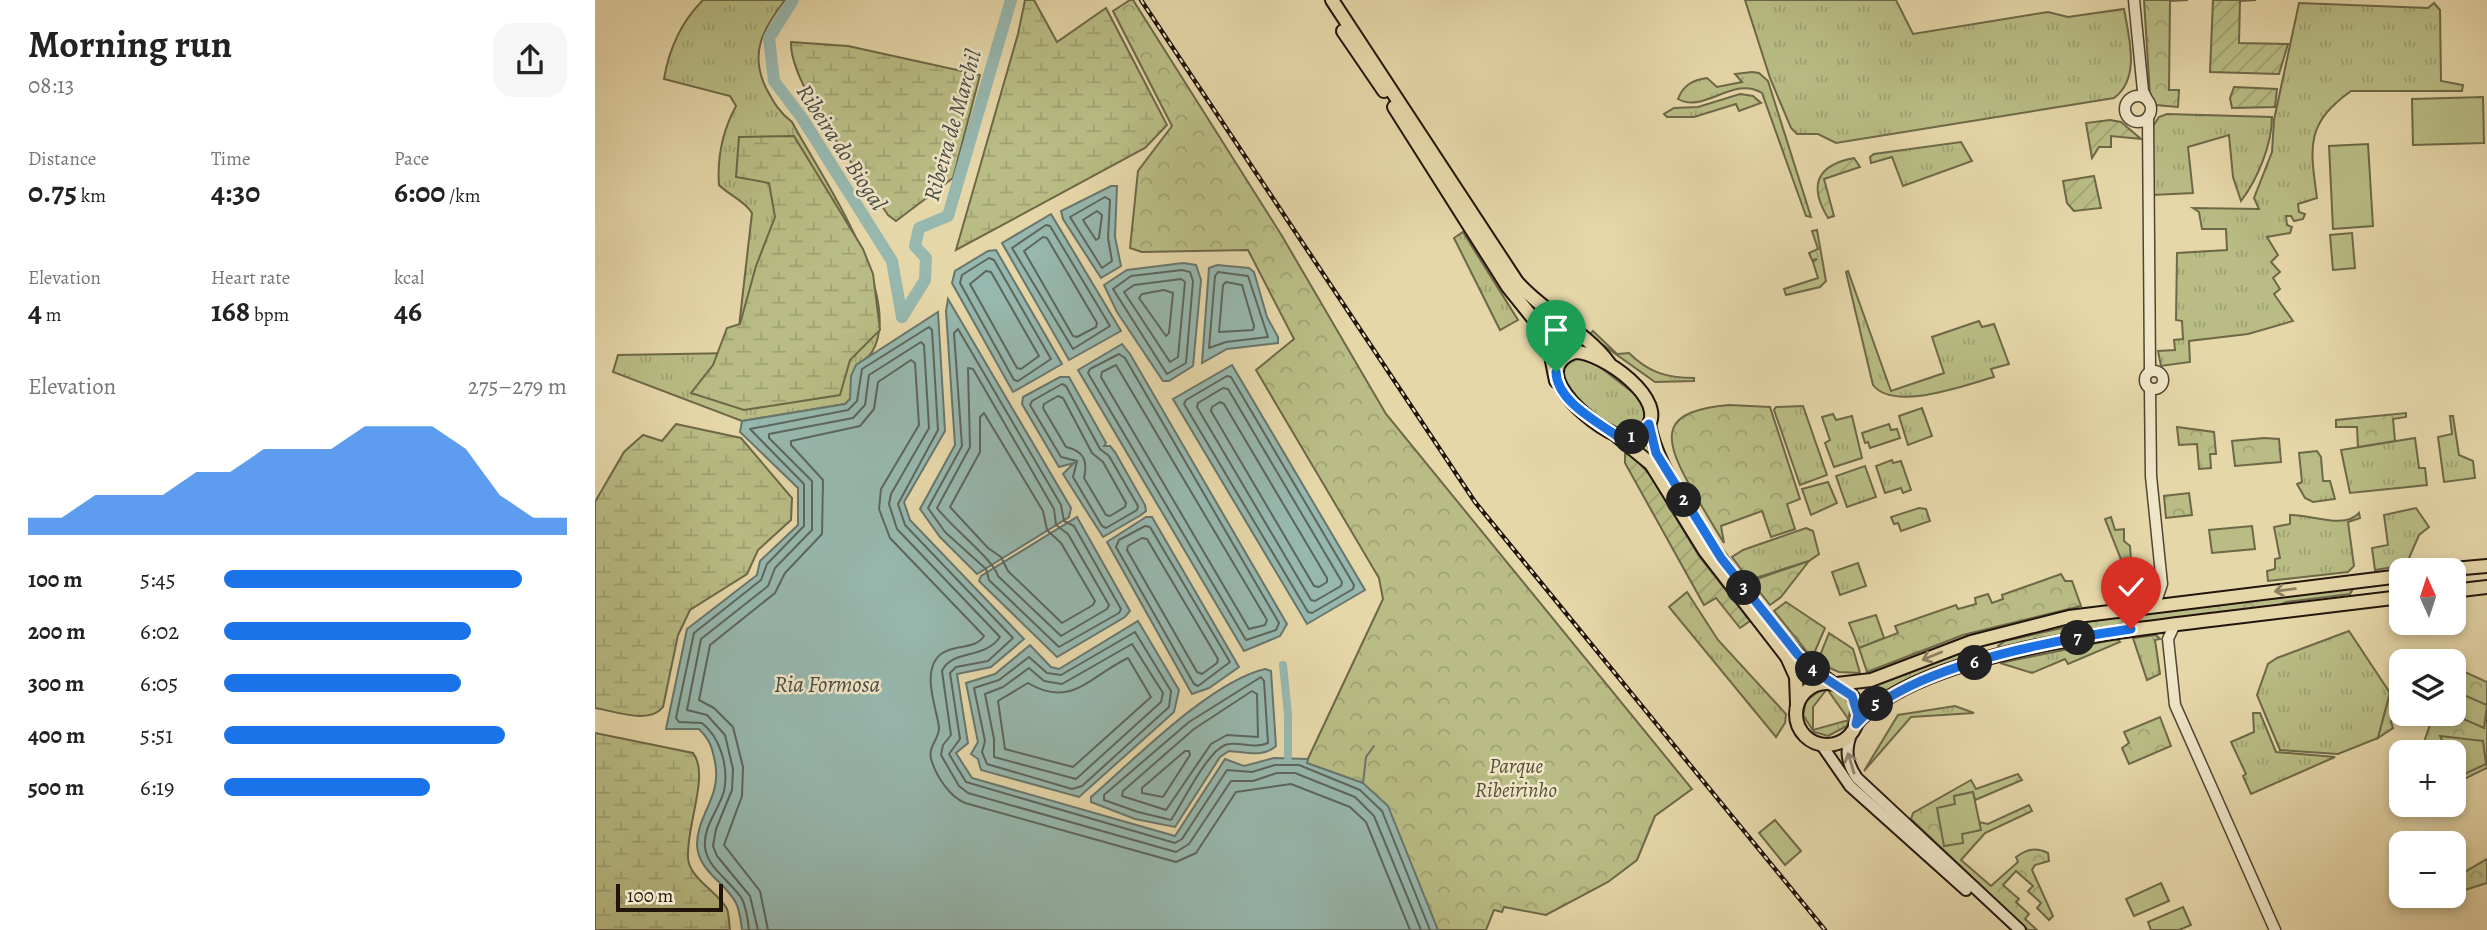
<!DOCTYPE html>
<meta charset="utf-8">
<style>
body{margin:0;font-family:Alegreya,serif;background:#f6f6f6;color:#222;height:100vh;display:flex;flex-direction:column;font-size:26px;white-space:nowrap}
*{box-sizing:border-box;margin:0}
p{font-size:23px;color:#767676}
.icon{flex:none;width:38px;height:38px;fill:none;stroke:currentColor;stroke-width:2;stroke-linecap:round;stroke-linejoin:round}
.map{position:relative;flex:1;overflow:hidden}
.details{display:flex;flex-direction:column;background:#fff;width:595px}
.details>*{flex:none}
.needle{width:46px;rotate:357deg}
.fabs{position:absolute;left:1794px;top:558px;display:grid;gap:14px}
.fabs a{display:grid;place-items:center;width:77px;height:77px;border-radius:14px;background:#fff;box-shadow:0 4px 10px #0003;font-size:35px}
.scale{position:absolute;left:21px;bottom:18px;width:107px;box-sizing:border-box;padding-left:7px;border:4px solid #21140b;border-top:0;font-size:19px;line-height:24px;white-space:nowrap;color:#21140b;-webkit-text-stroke:5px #efe5c7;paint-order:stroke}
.pin{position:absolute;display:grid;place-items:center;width:60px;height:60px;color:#fff;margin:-72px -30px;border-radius:50% 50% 50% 0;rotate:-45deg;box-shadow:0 0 7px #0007}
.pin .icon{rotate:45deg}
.km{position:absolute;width:35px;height:35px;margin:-18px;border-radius:50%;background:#222;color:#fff;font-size:19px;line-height:35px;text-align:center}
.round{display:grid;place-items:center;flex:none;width:74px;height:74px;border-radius:21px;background:#f6f6f6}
.summary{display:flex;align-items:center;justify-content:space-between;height:119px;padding:0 28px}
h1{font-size:38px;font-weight:700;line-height:52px}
.figures{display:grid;grid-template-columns:repeat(3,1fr);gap:10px;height:119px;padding:7px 28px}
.figures div{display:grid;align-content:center}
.figures b{font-size:30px;font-weight:700}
.figures small{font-size:19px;font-weight:400}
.figures p{font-size:19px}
.chart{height:196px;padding:14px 28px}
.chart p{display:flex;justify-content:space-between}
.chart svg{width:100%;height:126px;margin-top:7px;fill:#1a73e8;opacity:.7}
ul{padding:0 28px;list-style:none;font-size:23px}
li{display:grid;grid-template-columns:112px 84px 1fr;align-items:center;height:52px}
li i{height:18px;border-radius:9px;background:#1a73e8}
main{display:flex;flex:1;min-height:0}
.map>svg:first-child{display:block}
</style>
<main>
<section class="details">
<div class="summary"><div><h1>Morning run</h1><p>08:13</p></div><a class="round"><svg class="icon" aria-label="share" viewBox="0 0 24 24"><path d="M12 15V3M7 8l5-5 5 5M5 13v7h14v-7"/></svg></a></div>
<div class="figures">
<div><p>Distance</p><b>0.75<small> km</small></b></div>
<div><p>Time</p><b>4:30</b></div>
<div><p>Pace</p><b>6:00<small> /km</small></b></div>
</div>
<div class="figures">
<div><p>Elevation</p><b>4<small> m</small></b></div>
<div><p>Heart rate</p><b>168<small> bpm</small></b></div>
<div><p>kcal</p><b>46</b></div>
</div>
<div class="chart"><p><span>Elevation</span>275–279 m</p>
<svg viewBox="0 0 160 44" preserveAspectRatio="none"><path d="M0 44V38L10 38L20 30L30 30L40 30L50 22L60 22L70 14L80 14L90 14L100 6L110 6L120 6L130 14L140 30L150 38L160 38V44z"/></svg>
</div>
<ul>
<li><b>100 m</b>5:45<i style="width:87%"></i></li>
<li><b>200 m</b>6:02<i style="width:72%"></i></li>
<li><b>300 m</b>6:05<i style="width:69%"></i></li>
<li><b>400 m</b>5:51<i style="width:82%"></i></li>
<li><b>500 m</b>6:19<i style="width:60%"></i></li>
</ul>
</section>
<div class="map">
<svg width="1892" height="930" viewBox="0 0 1892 930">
<defs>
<pattern id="grass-tufts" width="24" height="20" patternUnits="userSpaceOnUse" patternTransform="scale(1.75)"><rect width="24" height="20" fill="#b9bd85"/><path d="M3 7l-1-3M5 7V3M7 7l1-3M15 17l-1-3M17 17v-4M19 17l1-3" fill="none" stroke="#9fa272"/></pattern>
<pattern id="forest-crowns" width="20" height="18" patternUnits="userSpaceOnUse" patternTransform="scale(1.75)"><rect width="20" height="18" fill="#b9bd85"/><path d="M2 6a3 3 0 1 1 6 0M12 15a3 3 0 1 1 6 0" fill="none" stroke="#9fa272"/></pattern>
<pattern id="wetland-marsh" width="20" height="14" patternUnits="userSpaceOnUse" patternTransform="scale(1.75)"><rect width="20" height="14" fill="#b9bd85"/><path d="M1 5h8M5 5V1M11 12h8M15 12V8" fill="none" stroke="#9fa272"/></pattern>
<pattern id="garden-furrows" width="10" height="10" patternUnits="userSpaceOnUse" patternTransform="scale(1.75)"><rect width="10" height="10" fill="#b9bd85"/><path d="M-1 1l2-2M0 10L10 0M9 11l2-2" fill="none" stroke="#9fa272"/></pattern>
</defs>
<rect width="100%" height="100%" fill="#e6d7a9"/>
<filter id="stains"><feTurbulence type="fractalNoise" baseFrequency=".00286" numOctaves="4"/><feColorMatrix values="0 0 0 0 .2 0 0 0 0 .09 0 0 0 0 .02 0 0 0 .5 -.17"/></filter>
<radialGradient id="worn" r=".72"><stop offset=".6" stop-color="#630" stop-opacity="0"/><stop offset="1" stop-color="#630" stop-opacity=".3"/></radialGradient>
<g fill="url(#grass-tufts)" stroke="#6d6848" stroke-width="2" fill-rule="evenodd">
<path d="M108,0H190C168,29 154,53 171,88C179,103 184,112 197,122C224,173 311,297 277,352C274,357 266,362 261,366L255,399L250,404L147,421L18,372L23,355L141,353L157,213C149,200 135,196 124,185C122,157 128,130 141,106L135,96L69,79C74,49 87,21 108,0Z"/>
<path d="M1150,0H1301L1318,34L1453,12L1473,17L1529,9C1534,38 1546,78 1519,98L1241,143L1223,134H1202L1196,128L1175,78Z"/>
<path d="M1704,3L1833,8L1839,3L1845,10L1846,81L1868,85L1867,91H1756C1710,124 1715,147 1722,198L1703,204L1704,212L1710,214L1708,219L1699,221L1696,216H1691L1692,225L1697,227L1695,233L1672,237L1683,255L1676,262L1685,272L1678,278L1685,289L1679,294L1698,321L1653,334L1594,341L1595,362L1566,366L1563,351L1580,350L1579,340L1588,339L1587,321L1581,320L1582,253L1632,250L1631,229H1607L1604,212L1598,208L1664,209L1659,198L1677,152L1679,120Z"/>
<path d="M1157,72L1164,73L1173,81L1216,217L1211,216L1167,93C1139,75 1109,114 1083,99C1088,85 1098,80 1112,78L1122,87L1147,82L1140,74Z"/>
<path d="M1145,94L1158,96L1166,103L1144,111L1141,104L1099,117H1072L1069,114L1079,108L1103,107Z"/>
<path d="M1572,114L1677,117C1677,145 1662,180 1646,201L1638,177L1634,135L1593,147L1598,193L1558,195V126L1564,117Z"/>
<path d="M1366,142L1377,161L1308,186L1297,157L1276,163L1275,157L1279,154Z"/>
<path d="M1222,230L1231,281L1225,287L1191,295L1189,289L1223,278L1218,262L1222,259L1217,260L1214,253L1223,249L1217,231Z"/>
<path d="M868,232L923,320L905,330L859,238Z"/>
<path d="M1253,271L1296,391L1349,373L1337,337L1384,321L1387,327L1399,324L1414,364L1396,369L1399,377C1370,385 1299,412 1278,385L1251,272Z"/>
<path d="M998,331L1022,354L1034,353C1053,372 1071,378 1099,378V381L1060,382L994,335Z"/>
<path d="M980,357L996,360L1046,399L1051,418C1047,425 1043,431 1034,432C1019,434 976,396 967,383L968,366Z"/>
<path d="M1208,406L1232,475L1205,485L1179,410L1181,407Z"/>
<path d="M1327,408L1337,436L1313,445L1304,416Z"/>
<path d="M1238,414L1241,420L1257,416L1267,458L1239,467L1230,443L1235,440L1227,417Z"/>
<path d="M1855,416H1858L1864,455L1878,461L1880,478L1849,482L1843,437L1857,434Z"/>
<path d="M1294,424L1296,430L1302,429L1305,438L1275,448L1273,442L1270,443L1267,433Z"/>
<path d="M1820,438L1824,468H1830L1832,485L1755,493L1746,450Z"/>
<path d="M1722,451L1726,457L1728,481H1735L1740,499L1718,502L1710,498L1702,484L1707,482L1704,453Z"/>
<path d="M1297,460L1298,463L1306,461L1316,490L1308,493L1306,488L1290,493L1281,466Z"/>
<path d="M1270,466L1281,497L1252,507L1241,476Z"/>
<path d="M1233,482L1242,503L1216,515L1207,489Z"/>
<path d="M1324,508L1331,509L1335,521L1306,531L1303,523L1299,524L1296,517Z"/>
<path d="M1821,508L1834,527L1824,535L1811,565L1780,570L1777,548L1793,545L1789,515Z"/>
<path d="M1764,513L1765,518L1753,522L1759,566L1753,572L1673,581L1672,571L1680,569V559L1685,558L1679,527L1695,524V515C1715,514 1749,530 1764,513Z"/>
<path d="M1211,528L1218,531L1224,554L1214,561L1154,580L1137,557L1148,550Z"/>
<path d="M1263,563L1271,586L1245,595L1237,572Z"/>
<path d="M1092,592L1123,640L1191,714L1190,723L1181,737L1074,607Z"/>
<path d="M1281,615L1289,638L1264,648L1254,623Z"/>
<path d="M1754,631L1795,693L1783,738L1743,754L1685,750L1662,695L1673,664L1682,658Z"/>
<path d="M1561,635L1565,639L1560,640L1565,674L1552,680L1538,638Z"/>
<path d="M1522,639L1525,642L1473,664L1470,659L1437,673L1405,663Z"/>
<path d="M1383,646V653L1280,698L1274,685Z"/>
<path d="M1228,688L1248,694L1256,706L1252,726L1233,736L1219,732L1208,715L1211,701ZM1232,689L1254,720L1218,730V707Z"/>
<path d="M1360,706L1379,713L1316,717L1269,771L1303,715Z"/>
<path d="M1658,713H1665L1681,752L1740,757L1656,794L1648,776L1651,774L1636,742L1659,732Z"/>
</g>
<g fill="url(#forest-crowns)" stroke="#6d6848" stroke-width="2">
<path d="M535,0H538L687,236L791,414L1097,789L1060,816L1042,860L1013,882L951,915L909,907L907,912L899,910L891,930H843L768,783L711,763L788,599L784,578L661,370L699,339L653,250L547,252L535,248L543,171L577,126L518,11Z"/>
<path d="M1549,0H1593L1575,1L1574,90H1584L1583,107L1560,105L1555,96Z"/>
<path d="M1134,405L1175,407L1205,499L1192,504L1200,529L1176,537L1167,511L1126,526L1129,543C1117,524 1106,505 1095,486C1065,433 1068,411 1134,405Z"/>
<path d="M1811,413V417L1798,419L1800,441L1763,447L1762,427H1741V420Z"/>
<path d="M1582,427L1619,432L1621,454H1615L1616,468L1604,469L1602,444L1584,445Z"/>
<path d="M1669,438L1684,439L1686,462L1640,466L1637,441Z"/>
<path d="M1594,493L1597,515L1571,518L1569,496Z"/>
<path d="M1516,517L1520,530L1529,529V541L1535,546L1539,601H1532L1519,565L1527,562L1510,519Z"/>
<path d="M1214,561L1186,597L1175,605L1156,581Z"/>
<path d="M1466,574L1470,581H1477L1486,606L1368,635L1272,672L1264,648L1303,633L1300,626L1361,605L1363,609L1381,604L1380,598L1393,594L1397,603L1408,599L1407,595Z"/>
<path d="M1759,587L1755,594L1691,602L1681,607L1496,630L1406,649L1403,646L1410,641L1480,625L1485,620Z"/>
<path d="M1191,602L1230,628L1217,658L1179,611Z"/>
<path d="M1234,633L1258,649L1265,673L1244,672L1222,663Z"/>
<path d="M1802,667C1812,681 1802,705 1796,722L1798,728L1783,738Z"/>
<path d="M1859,667L1892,682V768L1859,784L1858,752H1835L1830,739L1839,714H1858Z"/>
<path d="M1565,717L1576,746L1534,764L1527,748L1534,743L1529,732Z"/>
<path d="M1423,774L1427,780L1380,800L1378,792L1359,796L1366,834L1385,830L1384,822L1393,824L1434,805L1437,811L1390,833L1366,860L1396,886L1423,862L1421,857C1432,849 1441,847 1453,853L1454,861L1440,865L1437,870L1458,916L1454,920L1442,908L1446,903L1433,891L1438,886L1421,871L1408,885L1424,899L1421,902L1434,914L1430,919L1442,930H1433L1316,819L1318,813L1376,780L1381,789Z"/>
<path d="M1892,859V883L1867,891L1861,877Z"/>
</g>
<g fill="url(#wetland-marsh)" stroke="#6d6848" stroke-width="2">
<path d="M430,0H439L462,42L511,8L572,125L550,148L361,250L423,34Z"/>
<path d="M196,42L253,46L385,75L358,178L301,221L293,215C268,177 194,85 196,42Z"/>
<path d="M199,136L268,249L278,274L285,330L255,360L245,395L149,410L96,393L118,365L132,328L145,324L161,266L180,217L174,183L141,177L144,137Z"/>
<path d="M81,424L146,438L197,498L196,520L163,550L152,574L95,610L83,635L68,707C54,725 20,711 0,708V502L29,452L48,435L67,441Z"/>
<path d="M0,733L98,753C115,774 91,826 93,858C94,878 123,892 132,909C134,914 134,924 135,930H0Z"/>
</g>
<g fill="url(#garden-furrows)" stroke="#6d6848" stroke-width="2">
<path d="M1618,0H1661L1645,1L1644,43L1693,44L1684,74L1615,72Z"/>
<path d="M1639,87L1682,89L1680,107L1637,108L1635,98Z"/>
<path d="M1515,120L1526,122L1546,139L1516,136V147H1504L1497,158L1491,123Z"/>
<path d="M1259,158L1265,167L1229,179L1239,216L1233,218C1213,185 1222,165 1259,158Z"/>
<path d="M1499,176L1506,208L1479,211L1472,203L1468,181Z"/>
<path d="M1030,454H1036L1055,475L1104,556L1155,621L1145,628L1121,598L1109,605L1030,463Z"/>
</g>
<g fill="#b9bd85" stroke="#6d6848" stroke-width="2">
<path d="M1888,97L1889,143L1818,145L1817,99Z"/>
<path d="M1773,144L1778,226L1738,229L1734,146Z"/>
<path d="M1757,233L1760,268L1738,270L1735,235Z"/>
<path d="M1657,526L1660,549L1617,553L1614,530Z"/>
<path d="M1862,692L1892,705L1889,728L1857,714Z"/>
<path d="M1845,736L1888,741L1891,764L1865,776L1859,763L1858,752H1853Z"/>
<path d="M1378,792L1386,830L1367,834L1368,843L1349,846L1342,808L1360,804L1359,796Z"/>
<path d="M1180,820L1206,851L1190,865L1164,833Z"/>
<path d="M1566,883L1574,901L1539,916L1531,899Z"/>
<path d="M1588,907L1596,925L1584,930H1556L1553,922Z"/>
</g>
<g fill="#97b8af" stroke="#68766d" stroke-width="2">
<path d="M516,186H522L520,237L526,266L506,278L468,219L466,211Z"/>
<path d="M456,214L526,331L474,360L407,243Z"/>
<path d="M401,250L467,364L418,392L357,283L360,271L393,251Z"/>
<path d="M588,263L601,265L606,280L598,366L574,381H568L522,312L509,285L532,270Z"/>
<path d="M622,265L654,268L659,272L672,317L683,337V343L632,349L607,363L614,268Z"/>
<path d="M353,299L476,508L474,517L382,574L345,537L325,509L360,445L351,311Z"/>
<path d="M343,312L350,431L309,502L315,520L429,639L396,667L362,674L373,743L361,753L377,778L580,836L630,759L649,766L679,758L713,759L712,763L768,783L793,806L843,930H147C146,922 145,911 141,903C131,883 103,871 102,845C102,814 127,797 120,762C117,747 115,740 104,729H71L92,629L162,575L165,561L203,525V488L145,432L147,421L250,404L255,399L256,376L261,365Z"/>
<path d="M527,344L535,354L692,624L685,636L649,651L483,370Z"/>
<path d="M637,365L770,590L712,624L578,399Z"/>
<path d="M465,377H474L511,443L509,446H515L520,452L550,505L551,511L546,515L508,537L468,474L479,463L464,467L427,404L428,397Z"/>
<path d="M482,517L535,611L530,617L462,657L384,581L386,576Z"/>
<path d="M551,517H557L644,667L614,688L597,694L512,542Z"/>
<path d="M543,621L584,690L579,712L484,797L386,770L383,759L376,754L383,742L371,683L400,674L435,645L456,667L464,669Z"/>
<path d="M670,669L676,671L681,746C668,758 650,752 634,751L625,757L580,827L540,819L496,802V797C540,759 615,682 670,669Z"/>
</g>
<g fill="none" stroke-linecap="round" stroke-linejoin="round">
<g stroke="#5c665d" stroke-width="2">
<path d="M510,197L515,200L513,238L517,261L507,268L475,217Z"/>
<path d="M502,211L507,215L504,238L501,240L488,220Z"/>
<path d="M451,225L455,226L515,326L478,349L417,248Z"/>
<path d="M448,237L452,238L502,323L501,327L482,337L478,336L429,251Z"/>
<path d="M394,258L399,260L456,359L423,381L419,380L365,283L367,275Z"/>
<path d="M587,270L595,272L598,281L591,363L572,374L518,289L536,276Z"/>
<path d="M391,271L396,272L444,356L426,369L422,368L375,284Z"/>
<path d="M623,272L653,276L673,337L631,342L614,348L620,276Z"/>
<path d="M586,279L590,282L583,357L575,362L529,292L539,285Z"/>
<path d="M631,282L647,285L659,326L658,330L624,332L628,285Z"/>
<path d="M569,290L578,293L574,333L571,336L544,298L547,294Z"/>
<path d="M363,329L466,505L469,521L479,526L526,609L524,613L464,647L394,580L391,569L350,532L333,508L367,446L359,333Z"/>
<path d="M524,354L530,358L684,623L681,630L651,640L493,373L495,369Z"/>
<path d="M521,365L672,620L670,625L654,629L506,377L507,372Z"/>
<path d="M373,368L378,369L459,509L461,525L473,534L514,605L512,609L466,636L403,576C398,559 356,527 342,508L375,447Z"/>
<path d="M632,376L636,377L759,585L758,589L717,613L713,612L589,404L591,400Z"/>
<path d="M467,384L471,386L505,449L514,456L543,506L542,510L511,528L507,526L478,477L482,461L466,457L435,405L437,401Z"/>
<path d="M628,388L633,389L747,582L746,586L720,601L716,600L602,407L603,403Z"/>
<path d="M463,396L468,398L497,453L508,462L531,503L530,507L515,516L511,515L489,478C493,461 489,451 471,447L448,408L449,404Z"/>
<path d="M625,402L629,404L732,578V582L724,587L719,586L616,411L617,407Z"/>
<path d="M389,413L448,511L452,530L466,543L500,601L498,605L467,623L413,571L406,557L393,548L355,507L385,452V417Z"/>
<path d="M550,526L555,527L635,662L603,686L599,684L521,547L524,540Z"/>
<path d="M547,538L552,539L623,659L622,663L607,674L602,672L532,550L533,546Z"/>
<path d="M540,632L576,691L574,707L487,786L477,789L392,764L387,752L390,741L379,688L404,680L434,657L452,673L466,675Z"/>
<path d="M537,644L568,693L566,702L481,779L399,757V739L390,694L408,687L434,668L449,681L467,684Z"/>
<path d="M533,658L556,697L478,767L410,749L403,701L433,683C476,709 495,676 533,658Z"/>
<path d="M666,677L669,681L673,743C657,750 643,740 630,745C612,752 588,802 576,820L543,812L509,800V795L594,722Z"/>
<path d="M657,691L662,694L663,737L632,735L616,744L571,810L527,796L528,791L599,729Z"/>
<path d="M590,751H594L595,755L568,797L547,793V788Z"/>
<path d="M154,930C153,921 151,907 147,899C136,881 112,868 110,847C108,826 124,810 129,791C134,767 125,737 107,723L84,722L81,718L99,633L166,580L172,564L209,526V484L155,429L253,410L262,401L267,369L334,327L337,330L343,430L303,504L310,525L418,638L393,661L361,667L355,673L365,739L354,754L371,782L580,843L587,839L632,770L657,772L680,765H704L765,790L787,811L835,930"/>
<path d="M163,930L155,896L122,856L118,846L121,829L137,790L138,769L130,735L112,715L92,710L106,639L173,586L180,568L217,530V481L174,438V434L258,418L270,405L274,375L326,342L329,345L334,428L296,494L294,504L302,529L405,637C389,660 357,649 347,671L356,735L348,745L346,755L364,786L373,793L581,852L594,844L636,781H658L682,773H700L760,797L779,816L826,930"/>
<path d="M173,930L165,891L129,845L147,796L148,767L138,727L119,708L104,700L115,645L180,593L190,573L227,534L228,480L196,445V441L265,426L279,409L283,382L316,360L320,363L324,425L286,489L284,509L295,538L389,636C380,651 354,643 342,658C328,675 341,707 344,727C345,739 331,747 337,762C342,777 355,797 370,803L581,862L601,853L641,792L696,784L755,807L771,822L815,930"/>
</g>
<path stroke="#68766d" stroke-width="2" d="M768,783L771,757L779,746"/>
<path stroke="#97b8af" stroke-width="8" d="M688,665L693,714V757"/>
<g stroke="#97b8af" stroke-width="12">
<path d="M198,0L174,38L179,81L207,118L297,261L307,317"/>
<path d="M307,317L330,280L331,258L320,246L324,228L353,216L416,0"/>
</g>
<g stroke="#524532" stroke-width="13">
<g id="tertiary">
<path d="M1539,0L1548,91L1553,101"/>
<circle cx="1543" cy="109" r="13"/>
<path d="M1553,117L1555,371"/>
<circle cx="1559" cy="380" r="9"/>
<path d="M1555,389L1556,476L1567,584L1560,605"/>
<path d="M1580,624L1573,639L1580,705L1680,930"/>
</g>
</g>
<g stroke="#21140b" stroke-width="14">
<g id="secondary">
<path d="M1257,732C1250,749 1251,762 1262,778L1425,930"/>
<path d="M1226,744L1255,786L1371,890"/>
</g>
</g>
<g stroke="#21140b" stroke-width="16">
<g id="primary">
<path d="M737,0L922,282C949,313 989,330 1014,363"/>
<path d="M748,31L789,91"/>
<path d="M799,107L913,287L945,327L953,341L961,381"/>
<path d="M980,352C1005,351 1078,401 1050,430C1045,435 1037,438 1030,437C1008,436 926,371 980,352Z"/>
<path d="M1054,424C1064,485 1160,609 1204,656C1214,667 1226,674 1237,683"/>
<path d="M1022,436L1056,464L1110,551L1192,657L1201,677L1202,704"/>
<path d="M1847,570L1892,566"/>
<path d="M1858,591L1892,587"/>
<circle cx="1232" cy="714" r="31"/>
<path d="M1242,684L1276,680L1376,642L1474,617L1806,576"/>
<path d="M1261,724C1324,650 1537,630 1632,618C1690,611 1748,604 1806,597"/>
</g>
</g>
<use href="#tertiary" stroke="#efe5c7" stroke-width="10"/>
<use href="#secondary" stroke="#efe5c7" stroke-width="10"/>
<use href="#primary" stroke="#e6d7a9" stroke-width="12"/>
<g stroke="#21140b" stroke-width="4.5">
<path id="rail" d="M546,0L880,502L1230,930"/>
</g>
<use href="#rail" stroke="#efe5c7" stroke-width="2" stroke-dasharray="5" stroke-linecap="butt"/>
</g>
<defs><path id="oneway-shaft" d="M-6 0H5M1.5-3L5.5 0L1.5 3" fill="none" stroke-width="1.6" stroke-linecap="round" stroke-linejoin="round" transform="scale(1.75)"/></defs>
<g stroke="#8d7f62">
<use href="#oneway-shaft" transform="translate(1690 590) rotate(173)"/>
<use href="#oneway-shaft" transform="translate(1337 656) rotate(158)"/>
</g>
<use stroke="#928772" href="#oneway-shaft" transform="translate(1256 763) rotate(-107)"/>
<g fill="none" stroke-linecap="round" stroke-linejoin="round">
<g stroke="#fff" stroke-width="14">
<path id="route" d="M961,372C962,401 1001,421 1022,436L1043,435L1054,424L1061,453L1126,558L1203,655L1224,674L1257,696L1263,715L1261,724C1313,665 1460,640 1536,629"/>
</g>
<use href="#route" stroke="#1a73e8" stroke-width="9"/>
</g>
<g text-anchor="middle" stroke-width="5" stroke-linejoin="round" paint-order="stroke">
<g font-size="21" font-style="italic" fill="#564f36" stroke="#efe5c7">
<text x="921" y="773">Parque<tspan x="921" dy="24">Ribeirinho</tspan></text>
</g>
<g font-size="23" font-style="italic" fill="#4a4d44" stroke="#efe5c7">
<text transform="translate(357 125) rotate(-74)" y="8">Ribeira de Marchil</text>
<text transform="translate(247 147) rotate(57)" y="8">Ribeira do Biogal</text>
<text x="232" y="692">Ria Formosa</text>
</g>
</g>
<rect width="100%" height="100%" filter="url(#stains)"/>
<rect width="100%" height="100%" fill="url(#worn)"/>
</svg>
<div class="fabs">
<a><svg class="needle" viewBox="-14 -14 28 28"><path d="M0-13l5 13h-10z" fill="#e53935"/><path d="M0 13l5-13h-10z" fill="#767676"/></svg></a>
<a><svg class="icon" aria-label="layers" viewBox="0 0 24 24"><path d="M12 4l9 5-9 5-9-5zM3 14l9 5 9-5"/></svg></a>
<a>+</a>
<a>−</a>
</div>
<div class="scale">100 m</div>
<div class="pin" style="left:961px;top:372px;background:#1e9e55"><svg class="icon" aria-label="arrive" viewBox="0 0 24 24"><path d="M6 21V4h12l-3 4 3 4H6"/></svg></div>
<div class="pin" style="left:1536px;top:629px;background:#d93025"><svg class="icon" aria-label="check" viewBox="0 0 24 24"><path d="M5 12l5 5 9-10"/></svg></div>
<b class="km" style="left:1037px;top:437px">1</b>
<b class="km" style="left:1089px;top:500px">2</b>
<b class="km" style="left:1149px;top:588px">3</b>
<b class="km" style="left:1218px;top:669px">4</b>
<b class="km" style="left:1281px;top:704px">5</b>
<b class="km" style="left:1380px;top:663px">6</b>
<b class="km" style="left:1483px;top:638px">7</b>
</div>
</main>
